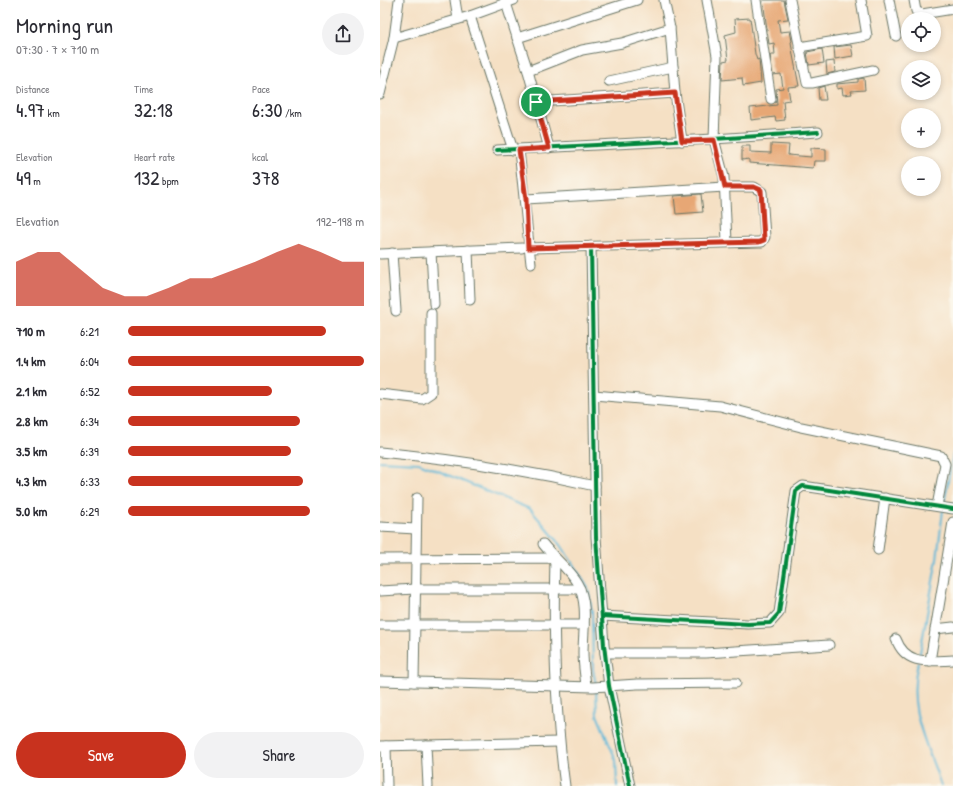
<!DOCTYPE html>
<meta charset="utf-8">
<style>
body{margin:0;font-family:"Patrick Hand",sans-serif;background:#f2f2f3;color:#2b2b33;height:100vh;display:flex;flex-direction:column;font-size:15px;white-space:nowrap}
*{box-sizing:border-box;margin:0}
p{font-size:13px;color:#7c7c81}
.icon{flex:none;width:22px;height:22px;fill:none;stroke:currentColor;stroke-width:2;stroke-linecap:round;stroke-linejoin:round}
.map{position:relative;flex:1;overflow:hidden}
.panel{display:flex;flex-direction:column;background:#fff;width:380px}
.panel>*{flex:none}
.buttons{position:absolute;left:521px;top:12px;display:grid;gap:8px}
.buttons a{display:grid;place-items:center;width:40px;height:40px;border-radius:50%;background:#fff;box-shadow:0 2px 6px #0003;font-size:20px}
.pin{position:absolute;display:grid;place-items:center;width:34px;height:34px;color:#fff;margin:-17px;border:2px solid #fff;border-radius:50%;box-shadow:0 1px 4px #0007}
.round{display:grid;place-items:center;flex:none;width:42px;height:42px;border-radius:21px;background:#f2f2f3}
.overview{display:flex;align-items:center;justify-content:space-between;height:68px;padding:0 16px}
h1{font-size:22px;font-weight:600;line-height:30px}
.stats{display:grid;grid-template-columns:repeat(3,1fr);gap:6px;height:68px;padding:4px 16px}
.stats div{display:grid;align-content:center}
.stats b{font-size:20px;font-weight:600}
.stats small{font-size:11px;font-weight:400}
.stats p{font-size:11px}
.chart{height:112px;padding:8px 16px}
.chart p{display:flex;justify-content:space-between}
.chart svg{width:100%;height:72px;margin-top:4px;fill:#c8321e;opacity:.7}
.primary-button{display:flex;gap:8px;margin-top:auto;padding:8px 16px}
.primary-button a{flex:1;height:46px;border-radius:24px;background:#c8321e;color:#fff;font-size:16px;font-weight:600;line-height:46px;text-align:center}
.primary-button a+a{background:#f2f2f3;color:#2b2b33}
ul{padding:0 16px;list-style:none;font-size:13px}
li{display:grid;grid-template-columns:64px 48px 1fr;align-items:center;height:30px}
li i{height:10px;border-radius:5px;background:#c8321e}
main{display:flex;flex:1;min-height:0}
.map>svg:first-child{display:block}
</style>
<main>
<section class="panel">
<div class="overview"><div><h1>Morning run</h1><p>07:30 · 7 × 710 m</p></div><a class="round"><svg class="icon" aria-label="share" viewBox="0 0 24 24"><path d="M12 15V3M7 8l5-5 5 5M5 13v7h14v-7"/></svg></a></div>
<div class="stats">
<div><p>Distance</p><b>4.97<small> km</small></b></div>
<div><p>Time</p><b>32:18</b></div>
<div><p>Pace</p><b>6:30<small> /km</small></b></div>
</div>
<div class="stats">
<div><p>Elevation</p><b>49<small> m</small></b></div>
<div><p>Heart rate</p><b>132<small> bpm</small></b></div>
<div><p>kcal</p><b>378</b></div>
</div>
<div class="chart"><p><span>Elevation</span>192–198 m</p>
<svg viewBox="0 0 160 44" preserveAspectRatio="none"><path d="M0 44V17L10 11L20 11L30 22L40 33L50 38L60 38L70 33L80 27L90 27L100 22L110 17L120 11L130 6L140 11L150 17L160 17V44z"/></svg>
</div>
<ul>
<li><b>710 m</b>6:21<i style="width:84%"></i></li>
<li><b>1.4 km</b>6:04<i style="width:100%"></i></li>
<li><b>2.1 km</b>6:52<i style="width:61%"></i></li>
<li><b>2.8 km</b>6:34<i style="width:73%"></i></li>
<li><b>3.5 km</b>6:39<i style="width:69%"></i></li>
<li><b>4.3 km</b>6:33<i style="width:74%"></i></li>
<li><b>5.0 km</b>6:29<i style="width:77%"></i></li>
</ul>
<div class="primary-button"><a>Save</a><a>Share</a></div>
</section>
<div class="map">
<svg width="573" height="786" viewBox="0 0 573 786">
<rect width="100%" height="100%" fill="#fbf7ec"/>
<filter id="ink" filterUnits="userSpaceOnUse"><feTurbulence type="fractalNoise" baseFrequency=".025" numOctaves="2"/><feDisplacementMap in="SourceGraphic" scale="8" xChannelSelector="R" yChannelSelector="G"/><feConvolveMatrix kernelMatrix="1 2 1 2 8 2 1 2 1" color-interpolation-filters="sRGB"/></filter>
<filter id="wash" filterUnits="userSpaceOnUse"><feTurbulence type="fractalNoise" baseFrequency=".012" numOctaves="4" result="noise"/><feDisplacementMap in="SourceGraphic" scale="16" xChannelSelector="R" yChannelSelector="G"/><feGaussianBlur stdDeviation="0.9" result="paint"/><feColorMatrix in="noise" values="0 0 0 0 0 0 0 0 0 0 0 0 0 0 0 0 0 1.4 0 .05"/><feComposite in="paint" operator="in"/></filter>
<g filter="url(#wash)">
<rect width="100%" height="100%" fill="#f5e0c4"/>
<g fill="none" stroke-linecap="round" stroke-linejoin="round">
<g stroke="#5ab7d8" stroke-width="2">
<path d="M0,461L39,463L150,509L181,545L208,588L212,612L213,670L216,685"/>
<path d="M564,504L573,454"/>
<path d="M539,658L557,559L563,510"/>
<path d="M538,662C526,710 547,742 561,786"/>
<path d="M216,689L217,715L236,760L237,786"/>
</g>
</g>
<g id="blocks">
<g fill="#e7a775">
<path d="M383,0H404L408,19L398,20L400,32L410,31L412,41L411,42L413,55L419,86L408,87L410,100L403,101L405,120L396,121L395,117L371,120L370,108L397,105L396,89L403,88L401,74L393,75L390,55H395L394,43L389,44Z"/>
<path d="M370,18L375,54L377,60L379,59L381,83L363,86L362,78L342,80L343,61L348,60L345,35L356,32L355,19Z"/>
<path d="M471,45L473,56L455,59L454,47Z"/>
<path d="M442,49L444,63L429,65L427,52Z"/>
<path d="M454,61L455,72L447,74L446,62Z"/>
<path d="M484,78L485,90L471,91L472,94L463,95L462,88L457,89V84L478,82V79Z"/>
<path d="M444,86L446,100H439L438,88Z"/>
<path d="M391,144L409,145L408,155L431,157V148L446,149V161H434L433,168L369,163V159L362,160V146H370V152L391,153Z"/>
<path d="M321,194L323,212L296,214L294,196Z"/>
</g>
</g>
</g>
<g filter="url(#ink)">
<use href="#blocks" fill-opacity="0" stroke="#6a7666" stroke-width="1"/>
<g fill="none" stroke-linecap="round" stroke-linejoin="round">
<g stroke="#6a7666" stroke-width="11">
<g id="minor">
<path d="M75,0L78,19"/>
<path d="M125,0L148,71L169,148"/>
<path d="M284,0L290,28L295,93L302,141"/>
<path d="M327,0L337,56L334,139L344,177L347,242"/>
<path d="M376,0L391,99"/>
<path d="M410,0L427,83H432L493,70"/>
<path d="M509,0L516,36"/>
<path d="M534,0L536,11L542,14L573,9"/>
<path d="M90,16L133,150"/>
<path d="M14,38L90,16L134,0"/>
<path d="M137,38L257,0"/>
<path d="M419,47L487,36L481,0"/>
<path d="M148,71L202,50L242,43L290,28"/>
<path d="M229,81L293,67"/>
<path d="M0,94L14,38L19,0"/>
<path d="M156,102L295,93"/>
<path d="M117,150L334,139L438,132"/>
<path d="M139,150L151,264"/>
<path d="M146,199L345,187H374L382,192L385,237L382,242H379L149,248"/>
<path d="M211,246L216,537L224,645L229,686L250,786"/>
<path d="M88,250L90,300"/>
<path d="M51,252L54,304"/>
<path d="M12,253L16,311"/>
<path d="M0,254L142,248"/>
<path d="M0,394L42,399L51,393V313"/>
<path d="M214,395L340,406L421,427L561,456L565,464L557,506"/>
<path d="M0,452C73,459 144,470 215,486"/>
<path d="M0,527L36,529"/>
<path d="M163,544C174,558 188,568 197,583C209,603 203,630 203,653C203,664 205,675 206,686"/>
<path d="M498,550L505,498"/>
<path d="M0,559L175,558C173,634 175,711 185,786"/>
<path d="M0,591L35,589H200"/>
<path d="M222,616L368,624L390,623L399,613L416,491L423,486L573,509"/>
<path d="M0,625H204"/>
<path d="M555,629L573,627"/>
<path d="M516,639C526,666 549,661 573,660"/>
<path d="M225,653H325L449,645"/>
<path d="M550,661L573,522"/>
<path d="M0,681L213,687L257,684L356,683"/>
<path d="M34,682L37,498"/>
<path d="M46,745L48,786"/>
<path d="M0,746L179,742"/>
<path d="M6,746L7,786"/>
</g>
</g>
<use href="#minor" stroke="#fff" stroke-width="9"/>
<g stroke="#fbf7ec" stroke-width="6">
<g id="cycleway">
<path d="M117,150L334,139L438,132"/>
<path d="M211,246L216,537L224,645L229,686L250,786"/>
<path d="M222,616L368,624L390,623L399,613L416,491L423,486L573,509"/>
</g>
</g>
<use href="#cycleway" stroke="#00873e" stroke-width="4"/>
</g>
</g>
<g fill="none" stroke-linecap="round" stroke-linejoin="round" filter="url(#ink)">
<g stroke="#fff" stroke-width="8">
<path id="route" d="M295,93L302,141L334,140L345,187H374L381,190L384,240L379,242L148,248L146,199L139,150L169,148L156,102Z"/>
</g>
<use href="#route" stroke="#c8321e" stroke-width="5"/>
</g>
</svg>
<div class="buttons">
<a><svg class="icon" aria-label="locate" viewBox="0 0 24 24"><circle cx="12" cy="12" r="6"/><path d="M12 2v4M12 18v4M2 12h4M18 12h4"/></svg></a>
<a><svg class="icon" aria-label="layers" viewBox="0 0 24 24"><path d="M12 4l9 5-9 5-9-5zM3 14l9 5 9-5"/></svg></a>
<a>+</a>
<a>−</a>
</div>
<div class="pin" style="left:156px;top:102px;background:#1e9e55"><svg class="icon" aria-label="arrive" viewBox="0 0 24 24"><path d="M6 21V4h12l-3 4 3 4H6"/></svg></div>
</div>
</main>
